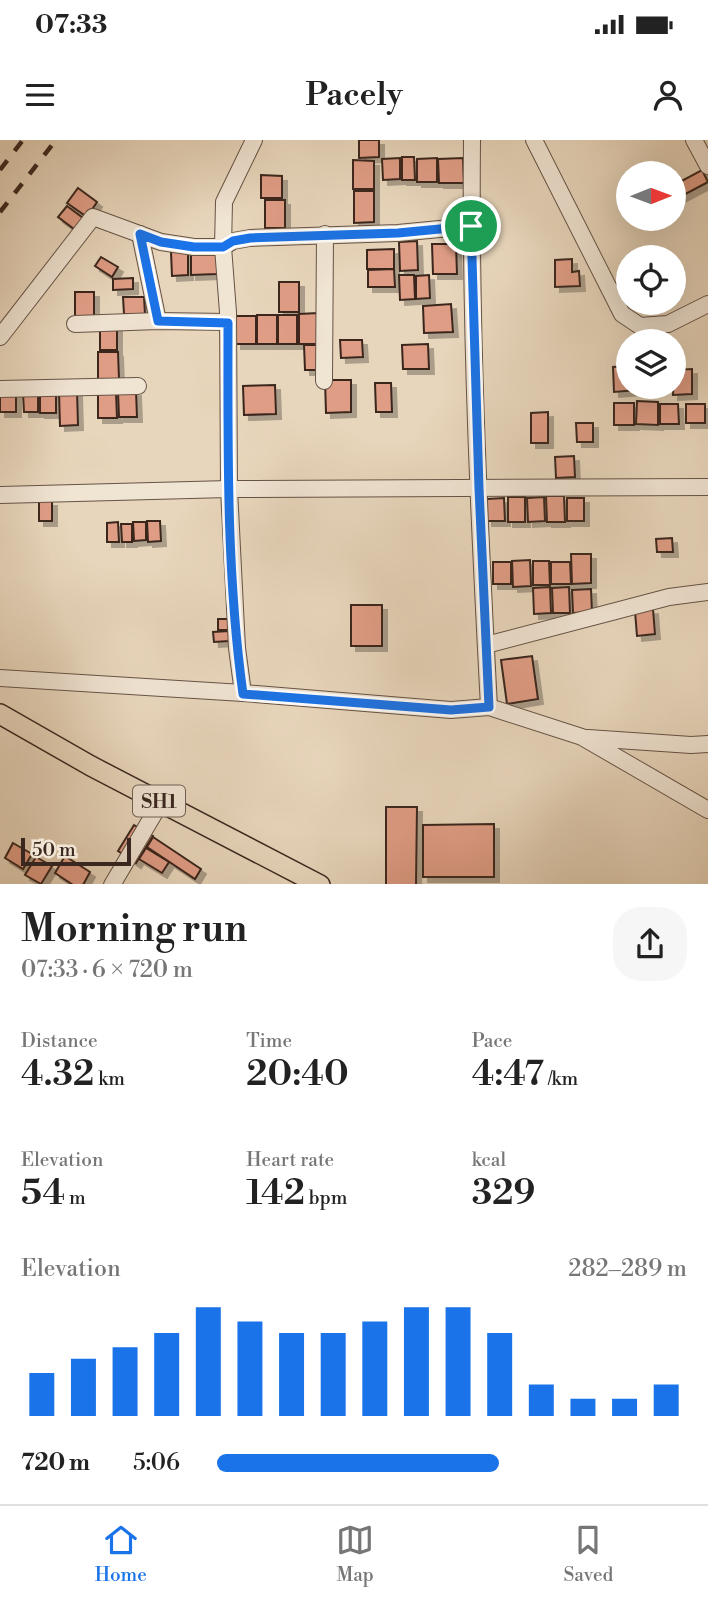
<!DOCTYPE html>
<meta charset="utf-8">
<style>
body{margin:0;font-family:"Libre Bodoni",serif;background:#f6f6f6;color:#222;height:100vh;display:flex;flex-direction:column;font-size:26px;white-space:nowrap}
*{box-sizing:border-box;margin:0}
p{font-size:23px;color:#767676}
.icon{flex:none;width:38px;height:38px;fill:none;stroke:currentColor;stroke-width:2;stroke-linecap:round;stroke-linejoin:round}
.map{position:relative;height:744px;overflow:hidden}
.side{display:flex;flex-direction:column;background:#fff;flex:1}
.side>*{flex:none}
.needle{width:46px;rotate:89deg}
.tools{position:absolute;left:616px;top:21px;display:grid;gap:14px}
.tools a{display:grid;place-items:center;width:70px;height:70px;border-radius:50%;background:#fff;box-shadow:0 7px 28px #0002;font-size:35px}
.scale{position:absolute;left:21px;bottom:18px;width:110px;box-sizing:border-box;padding-left:7px;border:4px solid #3a271f;border-top:0;font-size:19px;line-height:24px;white-space:nowrap;color:#3a271f;-webkit-text-stroke:5px #f0e4d3;paint-order:stroke}
.pin{position:absolute;display:grid;place-items:center;width:60px;height:60px;color:#fff;margin:-30px;border:4px solid #fff;border-radius:50%;box-shadow:0 2px 7px #0007}
.round{display:grid;place-items:center;flex:none;width:74px;height:74px;border-radius:28px;background:#f6f6f6}
.headline{display:flex;align-items:center;justify-content:space-between;height:119px;padding:0 21px}
h1{font-size:38px;font-weight:600;line-height:52px}
.metrics{display:grid;grid-template-columns:repeat(3,1fr);gap:10px;height:119px;padding:7px 21px}
.metrics div{display:grid;align-content:center}
.metrics b{font-size:35px;font-weight:600}
.metrics small{font-size:19px;font-weight:400}
.metrics p{font-size:19px}
.chart{height:196px;padding:14px 21px}
.chart p{display:flex;justify-content:space-between}
.chart svg{width:100%;height:126px;margin-top:7px;stroke:#1a73e8;stroke-width:6}
ul{padding:0 21px;list-style:none;font-size:23px}
li{display:grid;grid-template-columns:112px 84px 1fr;align-items:center;height:52px}
li i{height:18px;border-radius:9px;background:#1a73e8}
.status{display:flex;justify-content:space-between;align-items:center;height:49px;padding:0 35px;background:#fff;direction:ltr}
.status svg{height:19px;fill:currentColor}
header{display:flex;justify-content:space-between;align-items:center;height:91px;padding:0 21px;background:#fff;font-size:32px;font-weight:600}
.menu{display:flex;justify-content:space-around;align-items:center;height:98px;border-top:2px solid #e0e0e0;background:#fff;font-size:19px;color:#767676}
.menu a{display:grid;justify-items:center;gap:4px}
.menu .current{color:#1a73e8}
.map>svg:first-child{display:block}
</style>
<div class="status"><b>07:33</b><svg viewBox="0 0 49 12"><path d="M0 12V9h3v3zM5 12V6h3v6zM10 12V3h3v9zM15 12V0h3v12zM26 1h20v11H26zM47 4h2v5h-2z"/></svg></div>
<header><svg class="icon" aria-label="menu" viewBox="0 0 24 24"><path d="M4 6h16M4 12h16M4 18h16"/></svg>Pacely<svg class="icon" aria-label="person" viewBox="0 0 24 24"><circle cx="12" cy="8" r="4"/><path d="M4 21q1-7 8-7t8 7"/></svg></header>
<div class="map">
<svg width="708" height="745" viewBox="0 0 708 745">
<defs>
<filter id="shadow"><feDropShadow dx="5" dy="5" stdDeviation="0" flood-color="#0004"/></filter>
</defs>
<rect width="100%" height="100%" fill="#e8d6bc"/>
<filter id="stains"><feTurbulence type="fractalNoise" baseFrequency=".00286" numOctaves="4"/><feColorMatrix values="0 0 0 0 .2 0 0 0 0 .09 0 0 0 0 .02 0 0 0 .5 -.17"/></filter>
<radialGradient id="worn" r=".72"><stop offset=".6" stop-color="#630" stop-opacity="0"/><stop offset="1" stop-color="#630" stop-opacity=".3"/></radialGradient>
<g fill="#e09d86" stroke="#3a271f" stroke-width="2" filter="url(#shadow)">
<path d="M359,0H379V17L359,18Z"/>
<path d="M402,17H414L415,40H402Z"/>
<path d="M400,18V39L383,40L382,19Z"/>
<path d="M437,18V42H417V19Z"/>
<path d="M463,18L464,43H439L438,19Z"/>
<path d="M353,20L374,21V49H353Z"/>
<path d="M702,30L708,42L678,58L674,45Z"/>
<path d="M261,35L282,36V58H261Z"/>
<path d="M78,48L97,62L87,77L67,63Z"/>
<path d="M354,51H374V82L354,83Z"/>
<rect x="265" y="60" width="20" height="28"/>
<path d="M67,66L87,81L78,92L58,77Z"/>
<path d="M417,101L418,130L400,131L399,102Z"/>
<path d="M432,104H456L457,134H433Z"/>
<path d="M394,109V129H367V110Z"/>
<path d="M188,111V135L172,136L171,112Z"/>
<path d="M191,113H217V134L191,135Z"/>
<path d="M101,117L118,127L112,137L95,126Z"/>
<path d="M572,119V132L579,131L580,146L555,147V120Z"/>
<path d="M394,129L395,147H368V130Z"/>
<path d="M399,135H414L415,159L400,160Z"/>
<path d="M429,135L430,158L416,159V136Z"/>
<path d="M133,138V149L113,150V139Z"/>
<rect x="279" y="142" width="20" height="30"/>
<rect x="75" y="152" width="19" height="26"/>
<path d="M123,157H144L145,174H124Z"/>
<path d="M451,164L453,192L424,193L423,166Z"/>
<path d="M318,173V204H299V174Z"/>
<rect x="257" y="175" width="20" height="29"/>
<rect x="278" y="175" width="19" height="29"/>
<rect x="236" y="176" width="20" height="28"/>
<rect x="100" y="187" width="17" height="23"/>
<path d="M340,200H362L363,217L341,218Z"/>
<path d="M428,204L429,229H403L402,205Z"/>
<path d="M304,205H319L320,230H305Z"/>
<path d="M98,212H118L119,239H98Z"/>
<path d="M628,226V247H637V250L614,252L613,227Z"/>
<path d="M692,229V254L673,255L674,230Z"/>
<path d="M325,240H351V272L326,273Z"/>
<path d="M375,243H391L392,272H376Z"/>
<path d="M275,245L276,274L244,275L243,246Z"/>
<path d="M77,251L78,285L60,286L59,252Z"/>
<path d="M136,251L137,277H119L118,252Z"/>
<path d="M16,252V272H0V253Z"/>
<path d="M38,252V272H24L23,253Z"/>
<rect x="40" y="252" width="16" height="21"/>
<path d="M116,252L117,278H98V253Z"/>
<path d="M637,261L658,262V285L636,284Z"/>
<rect x="614" y="263" width="20" height="22"/>
<path d="M660,264H678L679,284H660Z"/>
<rect x="686" y="264" width="19" height="19"/>
<path d="M548,272V303H531V273Z"/>
<path d="M576,283H593V302H577Z"/>
<path d="M574,316L575,337L556,338L555,317Z"/>
<path d="M546,356H564L565,382H547Z"/>
<rect x="508" y="357" width="17" height="25"/>
<path d="M544,357L545,381L528,382L527,358Z"/>
<path d="M504,358L505,381H487V359Z"/>
<rect x="567" y="358" width="17" height="23"/>
<rect x="39" y="361" width="13" height="20"/>
<path d="M147,381H160L161,401L148,402Z"/>
<path d="M118,382L119,402H107V383Z"/>
<path d="M133,382H146V400L134,401Z"/>
<path d="M121,384H132V402H122Z"/>
<path d="M672,398L673,412H657L656,399Z"/>
<path d="M571,414H591V443L572,444Z"/>
<path d="M530,420L531,446L513,447L512,421Z"/>
<path d="M533,421H549L550,445H533Z"/>
<rect x="493" y="422" width="18" height="22"/>
<path d="M551,422H570L571,444H551Z"/>
<path d="M550,447L551,473L534,474L533,448Z"/>
<path d="M569,447L570,473H553L552,448Z"/>
<path d="M591,449L592,472L573,473L572,450Z"/>
<rect x="351" y="465" width="31" height="41"/>
<path d="M653,469L655,494L637,496L635,471Z"/>
<rect x="218" y="479" width="12" height="11"/>
<path d="M229,491V501L214,502L213,492Z"/>
<path d="M532,516L538,559L507,564L501,520Z"/>
<path d="M386,667H417L416,745H386Z"/>
<path d="M494,684V737H423V685Z"/>
<path d="M134,685L153,696L136,723L118,711Z"/>
<path d="M153,697L201,729L195,739L147,707Z"/>
<path d="M13,703L32,714L23,729L5,718Z"/>
<path d="M146,708L169,722L162,733L139,719Z"/>
<path d="M65,716L90,732L83,745H73L55,733Z"/>
<path d="M36,717L52,726L41,744L25,735Z"/>
</g>
<g fill="none" stroke-linecap="round" stroke-linejoin="round">
<g stroke="#665346" stroke-width="18">
<g id="minor">
<path d="M472,0C470,189 479,378 489,567"/>
<path d="M534,0L622,174L640,186L668,184L708,164"/>
<path d="M694,0L708,26"/>
<path d="M140,94L158,181"/>
<path d="M75,184L158,181L228,182"/>
<path d="M0,197L93,77L161,102L194,107H223L233,101L250,98L398,93L471,86"/>
<path d="M324,241L325,94"/>
<path d="M0,249L138,246"/>
<path d="M0,355L229,349L708,347"/>
<path d="M486,505L669,457L708,452"/>
<path d="M0,538L243,553L451,570L489,567L582,597L708,670"/>
<path d="M243,553L237,508L229,349L228,172L223,107L224,62L254,0"/>
<path d="M588,598L691,605L708,604"/>
<path d="M112,745L161,662"/>
</g>
</g>
<g stroke="#3a271f" stroke-width="22">
<path id="major" d="M0,574L91,626L320,745"/>
</g>
<use href="#minor" stroke="#f0e4d3" stroke-width="16"/>
<use href="#major" stroke="#e8d6bc" stroke-width="19"/>
<g stroke="#3a271f" stroke-width="4.5" stroke-dasharray="12 12" stroke-linecap="butt">
<path d="M0,30L23,0"/>
<path d="M0,72L56,0"/>
</g>
</g>
<g fill="none" stroke-linecap="round" stroke-linejoin="round">
<g stroke="#fff" stroke-width="14">
<path id="route" d="M471,86L479,348L489,567L451,570L243,554C226,431 228,306 228,183L158,181L140,94L161,102L194,107H223L233,101L250,98L398,93Z"/>
</g>
<use href="#route" stroke="#1a73e8" stroke-width="9"/>
</g>
<g text-anchor="middle" stroke-width="5" stroke-linejoin="round" paint-order="stroke">
<rect fill="#f0e4d3" stroke="#716055" stroke-width="2" x="133" y="645.5" width="52" height="31" rx="5"/>
<g font-size="19" font-weight="bold" fill="#3a271f">
<text x="159" y="668">SH1</text>
</g>
</g>
<rect width="100%" height="100%" filter="url(#stains)"/>
<rect width="100%" height="100%" fill="url(#worn)"/>
</svg>
<div class="tools">
<a><svg class="needle" viewBox="-14 -14 28 28"><path d="M0-13l5 13h-10z" fill="#e53935"/><path d="M0 13l5-13h-10z" fill="#767676"/></svg></a>
<a><svg class="icon" aria-label="locate" viewBox="0 0 24 24"><circle cx="12" cy="12" r="6"/><path d="M12 2v4M12 18v4M2 12h4M18 12h4"/></svg></a>
<a><svg class="icon" aria-label="layers" viewBox="0 0 24 24"><path d="M12 4l9 5-9 5-9-5zM3 14l9 5 9-5"/></svg></a>
</div>
<div class="scale">50 m</div>
<div class="pin" style="left:471px;top:86px;background:#1e9e55"><svg class="icon" aria-label="arrive" viewBox="0 0 24 24"><path d="M6 21V4h12l-3 4 3 4H6"/></svg></div>
</div>
<section class="side">
<div class="headline"><div><h1>Morning run</h1><p>07:33 · 6 × 720 m</p></div><a class="round"><svg class="icon" aria-label="share" viewBox="0 0 24 24"><path d="M12 15V3M7 8l5-5 5 5M5 13v7h14v-7"/></svg></a></div>
<div class="metrics">
<div><p>Distance</p><b>4.32<small> km</small></b></div>
<div><p>Time</p><b>20:40</b></div>
<div><p>Pace</p><b>4:47<small> /km</small></b></div>
</div>
<div class="metrics">
<div><p>Elevation</p><b>54<small> m</small></b></div>
<div><p>Heart rate</p><b>142<small> bpm</small></b></div>
<div><p>kcal</p><b>329</b></div>
</div>
<div class="chart"><p><span>Elevation</span>282–289 m</p>
<svg viewBox="0 0 160 44" preserveAspectRatio="none"><path d="M5 44V29M15 44V24M25 44V20M35 44V15M45 44V6M55 44V11M65 44V15M75 44V15M85 44V11M95 44V6M105 44V6M115 44V15M125 44V33M135 44V38M145 44V38M155 44V33"/></svg>
</div>
<ul>
<li><b>720 m</b>5:06<i style="width:60%"></i></li>
</ul>
</section>
<nav class="menu">
<a class="current"><svg class="icon" aria-label="home" viewBox="0 0 24 24"><path d="M3 11l9-7 9 7M6 9v11h12V9"/></svg>Home</a>
<a><svg class="icon" aria-label="map" viewBox="0 0 24 24"><path d="M3 6l6-2 6 2 6-2v14l-6 2-6-2-6 2zM9 4v14M15 6v14"/></svg>Map</a>
<a><svg class="icon" aria-label="saved" viewBox="0 0 24 24"><path d="M7 4h10v16l-5-4-5 4z"/></svg>Saved</a>
</nav>
